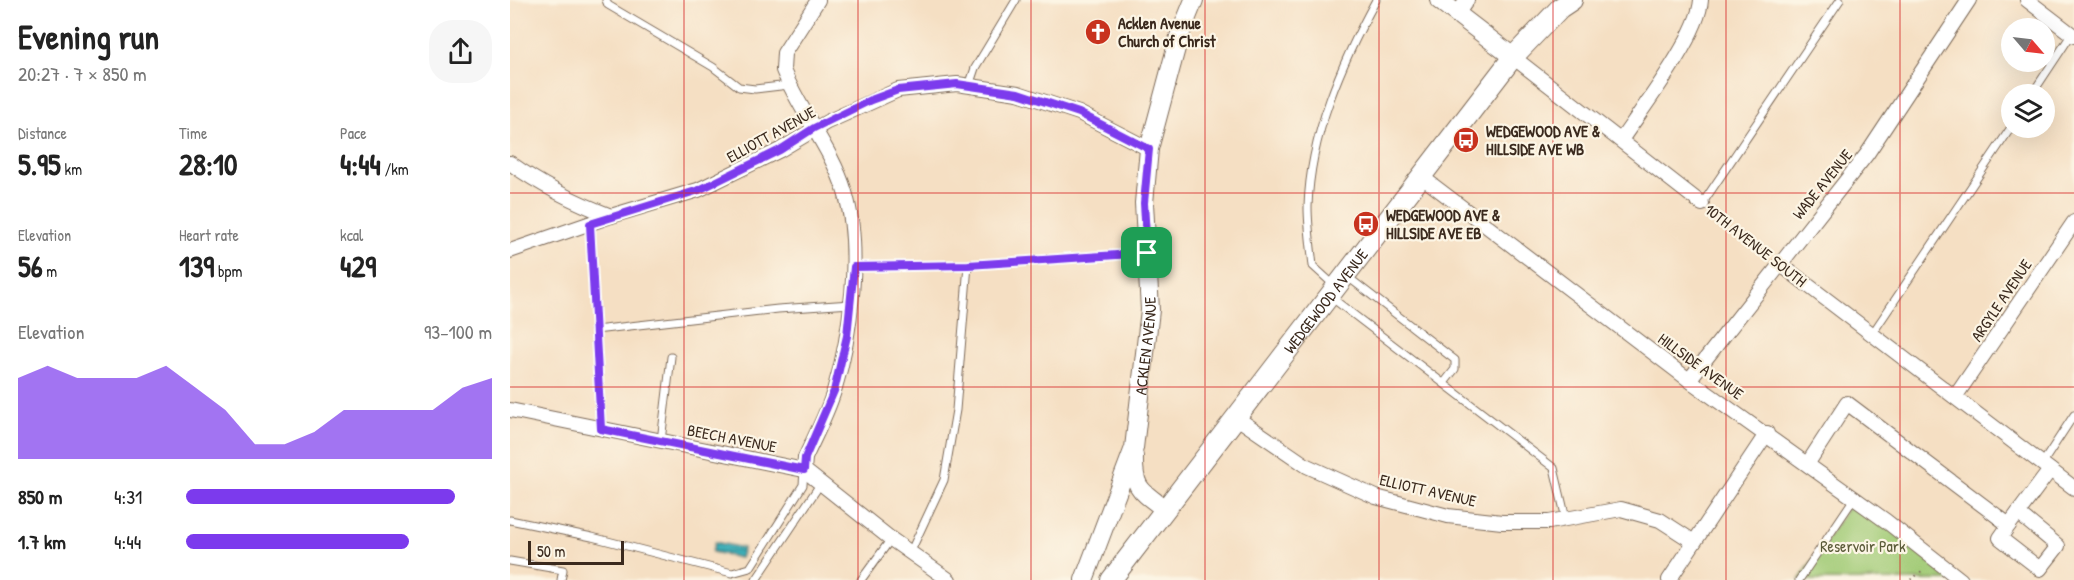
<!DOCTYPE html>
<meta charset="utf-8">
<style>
body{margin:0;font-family:"Patrick Hand",sans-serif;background:#f6f6f6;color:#222;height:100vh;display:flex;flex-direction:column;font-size:22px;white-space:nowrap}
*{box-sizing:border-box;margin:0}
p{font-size:20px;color:#767676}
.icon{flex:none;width:33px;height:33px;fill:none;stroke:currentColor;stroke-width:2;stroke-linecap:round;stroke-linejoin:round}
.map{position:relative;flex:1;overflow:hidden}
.drawer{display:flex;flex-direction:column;background:#fff;width:510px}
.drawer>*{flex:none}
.needle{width:39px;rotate:118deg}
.tools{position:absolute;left:1491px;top:18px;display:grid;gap:12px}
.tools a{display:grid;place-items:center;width:54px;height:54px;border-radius:50%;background:#fff;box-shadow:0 6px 24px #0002;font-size:30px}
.scale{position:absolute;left:18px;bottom:15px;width:96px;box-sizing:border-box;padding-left:6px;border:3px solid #3b2a1e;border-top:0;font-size:16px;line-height:21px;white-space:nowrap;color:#3b2a1e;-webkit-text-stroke:4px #fcf5e5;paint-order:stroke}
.pin{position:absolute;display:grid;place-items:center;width:51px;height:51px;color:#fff;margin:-26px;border-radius:12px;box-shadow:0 3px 9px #0006}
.round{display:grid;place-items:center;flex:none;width:63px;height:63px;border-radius:24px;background:#f6f6f6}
.overview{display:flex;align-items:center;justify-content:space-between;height:102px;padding:0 18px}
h1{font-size:33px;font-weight:700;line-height:45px}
.metrics{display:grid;grid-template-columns:repeat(3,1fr);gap:9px;height:102px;padding:6px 18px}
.metrics div{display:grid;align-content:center}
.metrics b{font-size:30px;font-weight:700}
.metrics small{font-size:16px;font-weight:400}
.metrics p{font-size:16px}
.chart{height:168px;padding:12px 18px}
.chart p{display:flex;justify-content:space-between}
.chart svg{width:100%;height:108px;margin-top:6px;fill:#7c3aed;opacity:.7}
ul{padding:0 18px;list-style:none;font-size:20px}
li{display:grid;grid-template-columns:96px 72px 1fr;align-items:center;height:45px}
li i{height:15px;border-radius:8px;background:#7c3aed}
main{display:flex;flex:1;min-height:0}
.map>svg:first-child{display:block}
</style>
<main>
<section class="drawer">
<div class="overview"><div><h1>Evening run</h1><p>20:27 · 7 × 850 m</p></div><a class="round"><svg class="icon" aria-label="share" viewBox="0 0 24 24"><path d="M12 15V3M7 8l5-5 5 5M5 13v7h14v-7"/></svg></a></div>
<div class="metrics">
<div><p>Distance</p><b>5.95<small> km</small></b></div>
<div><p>Time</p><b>28:10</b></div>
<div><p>Pace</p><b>4:44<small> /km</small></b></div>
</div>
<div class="metrics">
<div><p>Elevation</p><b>56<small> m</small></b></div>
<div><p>Heart rate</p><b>139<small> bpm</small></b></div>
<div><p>kcal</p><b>429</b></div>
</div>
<div class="chart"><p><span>Elevation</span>93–100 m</p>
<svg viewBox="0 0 160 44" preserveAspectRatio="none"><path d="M0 44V11L10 6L20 11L30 11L40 11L50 6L60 15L70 24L80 38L90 38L100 33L110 24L120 24L130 24L140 24L150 15L160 11V44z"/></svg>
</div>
<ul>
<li><b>850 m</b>4:31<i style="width:88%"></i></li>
<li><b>1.7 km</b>4:44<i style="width:73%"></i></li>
</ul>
</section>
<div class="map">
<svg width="1564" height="580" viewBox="0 0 1564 580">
<defs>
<pattern id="water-rules" width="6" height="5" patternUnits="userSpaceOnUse" patternTransform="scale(1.5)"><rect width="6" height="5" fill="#3fb0b9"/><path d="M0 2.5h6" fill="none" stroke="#368f96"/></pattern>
</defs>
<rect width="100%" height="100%" fill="#fcf5e5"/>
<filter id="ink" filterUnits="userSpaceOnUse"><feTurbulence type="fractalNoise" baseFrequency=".0167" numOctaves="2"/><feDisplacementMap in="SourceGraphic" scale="12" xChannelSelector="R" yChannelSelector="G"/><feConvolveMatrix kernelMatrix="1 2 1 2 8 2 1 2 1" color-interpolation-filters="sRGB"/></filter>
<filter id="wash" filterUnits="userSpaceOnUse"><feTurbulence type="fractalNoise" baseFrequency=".008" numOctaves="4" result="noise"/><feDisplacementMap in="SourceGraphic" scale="24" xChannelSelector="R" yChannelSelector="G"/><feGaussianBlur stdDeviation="1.35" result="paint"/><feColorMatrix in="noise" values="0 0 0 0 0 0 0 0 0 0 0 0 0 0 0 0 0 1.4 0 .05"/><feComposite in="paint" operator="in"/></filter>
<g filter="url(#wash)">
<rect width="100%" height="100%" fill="#f5dfc3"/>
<path fill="#a1cb76" stroke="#6e7a4a" stroke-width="1.5" d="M1345,497L1451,580H1289Z"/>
<path fill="url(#water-rules)" stroke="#3d6d6c" stroke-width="1.5" d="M205,542L233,548L230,558L202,552Z"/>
</g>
<g filter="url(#ink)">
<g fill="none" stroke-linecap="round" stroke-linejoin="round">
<g stroke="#7c6958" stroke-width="9">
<g id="service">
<path d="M96,0L98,5L203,67L229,87L245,89L279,85"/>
<path d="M459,86L465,68L506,0"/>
<path d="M1522,94L1563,32"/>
<path d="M1192,204L1330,0"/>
<path d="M80,224L91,429"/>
<path d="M344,267L458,265L634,253"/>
<path d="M838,277L945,360V369L934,383"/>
<path d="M825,286L803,266C801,247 798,226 798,207C800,135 832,62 866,0"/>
<path d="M822,298L1044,468L1056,519"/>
<path d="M85,330L268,309L341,304"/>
<path d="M1362,334L1502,126"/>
<path d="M151,441L161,357"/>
<path d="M1532,464L1564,415"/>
<path d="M0,520L82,537L222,573L240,568L293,485L294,470"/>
<path d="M400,553L434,480L446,410L458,265"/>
<path d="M0,561L53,570L51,580"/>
<path d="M246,580L311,483"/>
<path d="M351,580L381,539"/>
<path d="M1289,580L1345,497"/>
</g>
</g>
<g stroke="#7c6958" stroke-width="16">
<g id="minor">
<path d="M1517,0L1564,36"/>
<path d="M947,14L957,0"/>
<path d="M1003,57L1192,204"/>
<path d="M1111,140C1132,109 1189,35 1191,0"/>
<path d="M0,163C32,186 64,202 101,216"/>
<path d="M912,177L1179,380L1376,521L1451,580"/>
<path d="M0,251L101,216L188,190L270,150L317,122L388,90L447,84L508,93L569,113L639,149"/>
<path d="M1270,264L1564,488"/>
<path d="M1179,380L1357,154L1459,0"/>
<path d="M1445,397L1564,222"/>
<path d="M0,410L294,470L381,539L439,580"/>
<path d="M727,418L797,466L866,497L938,516L992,522H1039L1111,509L1150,520L1184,542"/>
<path d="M1298,463L1337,403L1499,525L1540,470"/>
<path d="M294,470L295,458C305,436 317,414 324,391C341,337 352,247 335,192C322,149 290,112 273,70L274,53L308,0"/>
<path d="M1499,525L1490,538L1530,569L1548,546L1508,513"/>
<path d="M1159,580L1257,433"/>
</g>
</g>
<g stroke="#7c6958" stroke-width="20">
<g id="tertiary">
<path d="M929,0L1003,57"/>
<path d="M624,456C623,489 631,491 655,509"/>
<path id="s1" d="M574,580L624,448L640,310L634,203L639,149L669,37L684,0"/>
</g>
</g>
<g stroke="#7c6958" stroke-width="22">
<g id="secondary">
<path id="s2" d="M601,580L1003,57L1050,8L1062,0"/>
</g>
</g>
<g stroke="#7c6958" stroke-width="2" stroke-dasharray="1.5 4.5" stroke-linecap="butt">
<path d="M1203,212L1260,256"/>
<path d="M1401,580L1414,569"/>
</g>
<use href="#service" stroke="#fff" stroke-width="7"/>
<use href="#minor" stroke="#fff" stroke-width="14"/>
<use href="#tertiary" stroke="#fff" stroke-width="18"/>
<use href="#secondary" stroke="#fff" stroke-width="20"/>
</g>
</g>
<g fill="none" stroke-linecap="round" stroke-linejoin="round" filter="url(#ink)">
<g stroke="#fff" stroke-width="12">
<path id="route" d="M447,84L508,93L569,113L639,149L634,203L637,253L458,265L344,267L337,336L324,391L295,458L294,470L91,429L80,224L189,190L270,150L304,128L361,100L388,90Z"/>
</g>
<use href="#route" stroke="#7c3aed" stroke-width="8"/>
</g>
<path fill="none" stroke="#d62828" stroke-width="1.5" stroke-opacity="0.55" d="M174,0V580M348,0V580M521,0V580M695,0V580M869,0V580M1043,0V580M1216,0V580M1390,0V580M0,193H1564M0,387H1564"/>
<defs>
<g id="church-disc" transform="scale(1.35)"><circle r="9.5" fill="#c8321e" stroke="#fcf5e5"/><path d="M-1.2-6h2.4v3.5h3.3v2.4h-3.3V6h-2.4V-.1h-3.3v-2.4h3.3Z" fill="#fff"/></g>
<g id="bus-disc" transform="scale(1.35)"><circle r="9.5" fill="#c8321e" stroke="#fcf5e5"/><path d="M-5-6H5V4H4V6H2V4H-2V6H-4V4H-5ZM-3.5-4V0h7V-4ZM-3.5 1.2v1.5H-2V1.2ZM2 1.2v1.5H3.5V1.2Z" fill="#fff"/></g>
</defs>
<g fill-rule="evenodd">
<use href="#church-disc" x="588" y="32"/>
<use href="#bus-disc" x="956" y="140"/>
<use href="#bus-disc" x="856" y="224"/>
</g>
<g text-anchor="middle" stroke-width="4.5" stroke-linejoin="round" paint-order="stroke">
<g font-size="16" font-weight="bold" fill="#3b2a1e" stroke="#fcf5e5" text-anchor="start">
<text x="608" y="29">Acklen Avenue<tspan x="608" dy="18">Church of Christ</tspan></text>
<text x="976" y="137">WEDGEWOOD AVE &amp;<tspan x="976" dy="18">HILLSIDE AVE WB</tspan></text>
<text x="876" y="221">WEDGEWOOD AVE &amp;<tspan x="876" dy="18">HILLSIDE AVE EB</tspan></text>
</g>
<g font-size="16" fill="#3b2a1e" stroke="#fcf5e5">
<text transform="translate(261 134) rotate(-29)" y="6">ELLIOTT AVENUE</text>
<text transform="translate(1312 184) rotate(-51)" y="6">WADE AVENUE</text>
<text transform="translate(1246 245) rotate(38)" y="6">10TH AVENUE SOUTH</text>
<text transform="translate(1491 300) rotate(-56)" y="6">ARGYLE AVENUE</text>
<text dy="6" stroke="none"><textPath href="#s2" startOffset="352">WEDGEWOOD AVENUE</textPath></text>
<text dy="6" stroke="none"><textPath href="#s1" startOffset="244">ACKLEN AVENUE</textPath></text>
<text transform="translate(1191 366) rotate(36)" y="6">HILLSIDE AVENUE</text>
<text transform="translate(222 438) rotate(11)" y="6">BEECH AVENUE</text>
<text transform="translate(918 490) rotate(13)" y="6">ELLIOTT AVENUE</text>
</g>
<g font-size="16" fill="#5a5a38" stroke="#fcf5e5">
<text x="1353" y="552">Reservoir Park</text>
</g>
</g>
</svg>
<div class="tools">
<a><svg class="needle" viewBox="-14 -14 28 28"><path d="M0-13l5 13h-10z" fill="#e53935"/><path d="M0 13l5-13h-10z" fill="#767676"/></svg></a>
<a><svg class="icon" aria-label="layers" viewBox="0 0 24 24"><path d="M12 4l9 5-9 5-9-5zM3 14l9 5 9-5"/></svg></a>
</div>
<div class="scale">50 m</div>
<div class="pin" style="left:637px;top:253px;background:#1e9e55"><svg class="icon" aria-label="arrive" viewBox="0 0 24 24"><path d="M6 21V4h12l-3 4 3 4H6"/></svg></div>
</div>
</main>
